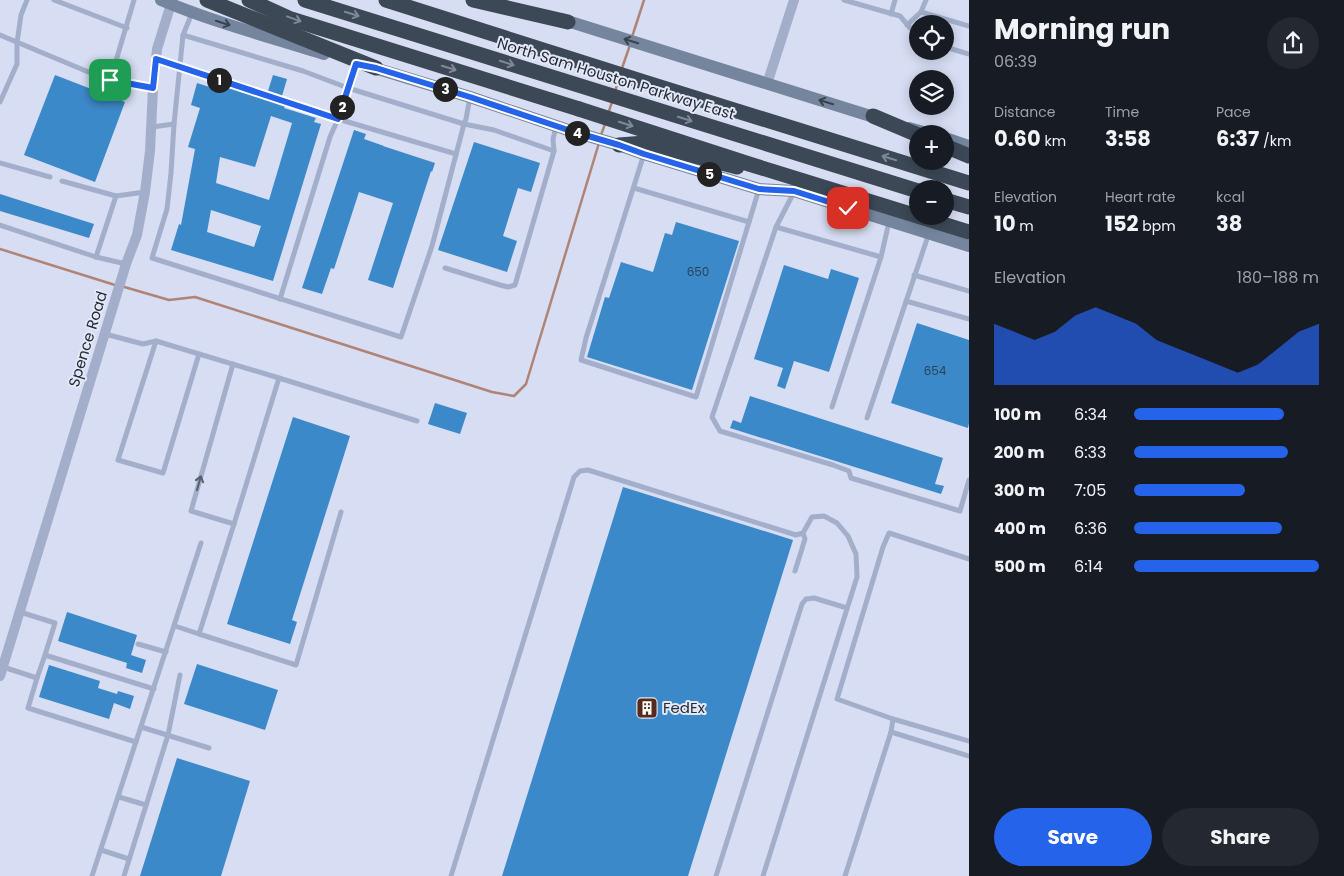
<!DOCTYPE html>
<meta charset="utf-8">
<style>
body{margin:0;font-family:Poppins,sans-serif;background:#242831;color:#f1f3f6;height:100vh;display:flex;flex-direction:column;font-size:19px;white-space:nowrap}
*{box-sizing:border-box;margin:0}
p{font-size:16px;color:#9ea1a6}
.icon{flex:none;width:28px;height:28px;fill:none;stroke:currentColor;stroke-width:2;stroke-linecap:round;stroke-linejoin:round}
.map{position:relative;flex:1;overflow:hidden}
.panel{display:flex;flex-direction:column;background:#171b24;width:375px}
.panel>*{flex:none}
.tools{position:absolute;left:909px;top:15px;display:grid;gap:10px}
.tools a{display:grid;place-items:center;width:45px;height:45px;border-radius:50%;background:#171b24;box-shadow:0 2px 12px #0003;font-size:25px}
.pin{position:absolute;display:grid;place-items:center;width:42px;height:42px;color:#fff;margin:-21px;border-radius:10px;box-shadow:0 2px 8px #0006}
.km{position:absolute;width:25px;height:25px;margin:-12px;border-radius:50%;background:#222;color:#fff;font-size:14px;line-height:25px;text-align:center}
.round{display:grid;place-items:center;flex:none;width:52px;height:52px;border-radius:26px;background:#242831}
.headline{display:flex;align-items:center;justify-content:space-between;height:85px;padding:0 25px}
h1{font-size:28px;font-weight:700;line-height:38px}
.metrics{display:grid;grid-template-columns:repeat(3,1fr);gap:8px;height:85px;padding:5px 25px}
.metrics div{display:grid;align-content:center}
.metrics b{font-size:21px;font-weight:700}
.metrics small{font-size:14px;font-weight:400}
.metrics p{font-size:14px}
.chart{height:140px;padding:10px 25px}
.chart p{display:flex;justify-content:space-between}
.chart svg{width:100%;height:90px;margin-top:5px;fill:#2563eb;opacity:.7}
.action{display:flex;gap:10px;margin-top:auto;padding:10px 25px}
.action a{flex:1;height:58px;border-radius:30px;background:#2563eb;color:#fff;font-size:20px;font-weight:700;line-height:58px;text-align:center}
.action a+a{background:#242831;color:#f1f3f6}
ul{padding:0 25px;list-style:none;font-size:16px}
li{display:grid;grid-template-columns:80px 60px 1fr;align-items:center;height:38px}
li i{height:12px;border-radius:6px;background:#2563eb}
main{display:flex;flex:1;min-height:0}
.map>svg:first-child{display:block}
</style>
<main>
<div class="map">
<svg width="969" height="876" viewBox="0 0 969 876">
<rect width="100%" height="100%" fill="#d7ddf2"/>
<g fill="none" stroke-linecap="round" stroke-linejoin="round">
<g stroke="#af8475" stroke-width="2.5">
<path d="M632,37L644,0"/>
<path d="M621,71L630,45"/>
<path d="M615,92L618,81"/>
<path d="M608,114L612,102"/>
<path d="M601,135L605,124"/>
<path d="M0,249L115,285"/>
<path d="M121,286L169,300L195,297L492,392L514,396L526,384L599,143"/>
</g>
</g>
<g fill="#3c89ca" fill-rule="evenodd">
<path d="M55,75L125,102L95,182L24,155Z"/>
<path d="M273,75L287,79L282,96L268,91Z"/>
<path d="M197,83L219,90L221,85L285,106L284,108L316,118L314,122L321,124L273,281L171,250L179,224L181,225L195,149L188,147L200,108L191,105ZM271,116L292,123L269,200L216,183L220,157L255,167ZM211,210L261,226L254,247L207,232Z"/>
<path d="M354,130L366,134L364,139L384,146H383L435,163L432,172L431,171L393,288L368,280L393,203L359,192L334,269L331,268L322,294L302,288Z"/>
<path d="M474,142L540,163L531,192L518,188L503,236L517,241L507,272L438,250Z"/>
<path d="M0,194L94,224L89,238L0,211Z"/>
<path d="M676,222L739,241L692,390L587,357L605,297L609,298L621,262L653,272L665,233L672,235Z"/>
<path d="M784,265L828,279L831,269L859,278L829,372L794,361L785,389L777,386L783,368L754,359Z"/>
<path d="M917,323L969,340V423L968,428L891,403Z"/>
<path d="M750,396L943,458L935,484L944,486L941,494L730,428L733,420L741,423Z"/>
<path d="M435,403L467,413L460,434L428,424Z"/>
<path d="M293,417L350,436L292,620L297,622L290,644L227,624Z"/>
<path d="M623,487L793,540L688,876H502Z"/>
<path d="M67,612L137,635L131,655L146,660L142,673L126,668L127,663L58,641Z"/>
<path d="M197,664L278,690L265,730L184,704Z"/>
<path d="M49,665L100,681L98,688L117,694L118,691L134,696L130,709L114,703L109,719L39,697Z"/>
<path d="M177,758L250,781L221,876H140Z"/>
</g>
<g fill="none" stroke-linecap="round" stroke-linejoin="round">
<g stroke="#a3afca" stroke-width="5">
<path d="M54,0L127,28"/>
<path d="M134,0L110,81L153,88"/>
<path d="M844,0L900,16L918,37"/>
<path d="M921,12L969,26"/>
<path d="M192,13L183,35L174,124L171,173L167,209L152,258L401,337L432,246L464,124L494,130L554,151"/>
<path d="M891,14L895,0"/>
<path d="M907,25L921,12L926,0"/>
<path d="M0,35L110,81"/>
<path d="M183,35L303,71L348,88L464,124L466,119L470,97"/>
<path d="M945,47L969,54"/>
<path d="M156,59L338,119L456,154"/>
<path d="M0,102L17,64V43L21,15L27,0"/>
<path d="M152,127L174,124"/>
<path d="M644,154L586,338L581,360L696,397L759,189"/>
<path d="M0,163L50,177"/>
<path d="M62,181L116,196L145,192"/>
<path d="M634,188L749,222"/>
<path d="M794,192L776,227L712,417L720,431L833,465L849,471L851,478L960,511L969,480"/>
<path d="M0,225L96,257L126,264"/>
<path d="M776,227L881,257"/>
<path d="M96,257L116,196"/>
<path d="M445,268L500,285L508,287L515,285L554,151L553,139L556,127"/>
<path d="M914,275L969,291"/>
<path d="M280,299L330,137L338,119L356,64"/>
<path d="M906,301L969,319"/>
<path d="M105,334L143,344L156,341L279,378"/>
<path d="M156,341L118,460L163,473L199,354"/>
<path d="M233,364L191,511L234,524L279,378L417,421"/>
<path d="M832,407L881,257L889,222"/>
<path d="M867,418L929,233"/>
<path d="M234,524L199,634L296,665L341,512"/>
<path d="M969,559L889,533L883,547L837,699L893,719L969,741"/>
<path d="M795,571L805,539L803,533"/>
<path d="M20,612L55,623L45,655"/>
<path d="M175,626L199,634"/>
<path d="M138,644L166,652"/>
<path d="M3,667L37,678L28,708L136,742"/>
<path d="M37,678L45,655L154,689"/>
<path d="M141,727L209,748"/>
<path d="M891,732L969,756"/>
<path d="M119,797L146,805"/>
<path d="M101,850L129,859"/>
<path d="M92,876L201,543"/>
<path d="M124,876L168,735L180,675"/>
<path d="M451,876L574,477L580,471L588,470L796,535L803,533L812,517L824,516L837,523L848,536L856,554L857,577L763,876"/>
<path d="M716,876L802,604L806,599L814,598L847,608"/>
<path d="M845,876L891,732L893,719"/>
</g>
<g stroke="#a3afca" stroke-width="10">
<path d="M767,84L794,0"/>
<path d="M0,676L126,264L137,235L145,192L150,151L153,88L157,49L171,4"/>
</g>
<g stroke="#74859d" stroke-width="12">
<path d="M161,0C213,22 270,37 324,54"/>
<path d="M561,19L880,119"/>
<path d="M368,66L470,97L571,131L619,145L644,154L759,189L794,191L969,246"/>
<path d="M909,128L930,134"/>
<path d="M945,138L969,146"/>
</g>
<g stroke="#3c4856" stroke-width="15">
<path d="M207,0L376,68"/>
<path d="M249,0L291,19L579,109"/>
<path d="M305,0L918,191"/>
<path d="M386,0L647,83L969,183"/>
<path d="M473,0L568,22"/>
<path d="M873,116L918,135"/>
<path d="M619,145L645,143L737,167"/>
<path d="M945,146L969,156"/>
<path d="M945,200L969,207"/>
</g>
<path stroke="#3c4856" stroke-width="15" d="M579,109L749,164L969,232"/>
</g>
<defs><path id="oneway-shaft" d="M-6 0H5M1.5-3L5.5 0L1.5 3" fill="none" stroke-width="1.6" stroke-linecap="round" stroke-linejoin="round" transform="scale(1.25)"/></defs>
<g stroke="#7f8897">
<use href="#oneway-shaft" transform="translate(352 14) rotate(17)"/>
<use href="#oneway-shaft" transform="translate(294 19) rotate(20)"/>
<use href="#oneway-shaft" transform="translate(507 63) rotate(18)"/>
<use href="#oneway-shaft" transform="translate(449 68) rotate(17)"/>
<use href="#oneway-shaft" transform="translate(685 119) rotate(17)"/>
<use href="#oneway-shaft" transform="translate(626 124) rotate(18)"/>
<use href="#oneway-shaft" transform="translate(889 158) rotate(-163)"/>
</g>
<g stroke="#39424e">
<use href="#oneway-shaft" transform="translate(223 23) rotate(18)"/>
<use href="#oneway-shaft" transform="translate(631 41) rotate(-163)"/>
<use href="#oneway-shaft" transform="translate(826 102) rotate(-163)"/>
</g>
<use stroke="#576070" href="#oneway-shaft" transform="translate(199 483) rotate(-74)"/>
<g fill="none" stroke-linecap="round" stroke-linejoin="round">
<g stroke="#fff" stroke-width="10">
<path id="route" d="M110,80L153,88L156,59L338,119L356,64L376,68L470,97L571,131L619,145L644,154L759,189L794,191L848,208"/>
</g>
<use href="#route" stroke="#2563eb" stroke-width="6"/>
</g>
<defs>
<g id="building-square" transform="scale(1.125)"><rect x="-9" y="-9" width="18" height="18" rx="4" fill="#572b1a" stroke="#e3e8f9"/><path d="M-4-6H4V6H1V3H-1V6H-4ZM-2.5-4.3h1.7v1.8h-1.7ZM.8-4.3h1.7v1.8H.8ZM-2.5-1h1.7V.8h-1.7ZM.8-1h1.7V.8H.8Z" fill="#fff"/></g>
</defs>
<g fill-rule="evenodd">
<use href="#building-square" x="647" y="708"/>
</g>
<g text-anchor="middle" stroke-width="4" stroke-linejoin="round" paint-order="stroke">
<g font-size="12" fill="#2b435a">
<text x="698" y="276">650</text>
<text x="935" y="375">654</text>
</g>
<g font-size="15" fill="#252c34" stroke="#e3e8f9">
<text transform="translate(616 79) rotate(17)" y="5">North Sam Houston Parkway East</text>
<text transform="translate(88 339) rotate(-73)" y="5">Spence Road</text>
</g>
<g font-size="15" fill="#252c34" stroke="#e3e8f9" text-anchor="start">
<text x="663" y="713">FedEx</text>
</g>
</g>
</svg>
<div class="tools">
<a><svg class="icon" aria-label="locate" viewBox="0 0 24 24"><circle cx="12" cy="12" r="6"/><path d="M12 2v4M12 18v4M2 12h4M18 12h4"/></svg></a>
<a><svg class="icon" aria-label="layers" viewBox="0 0 24 24"><path d="M12 4l9 5-9 5-9-5zM3 14l9 5 9-5"/></svg></a>
<a>+</a>
<a>−</a>
</div>
<div class="pin" style="left:110px;top:80px;background:#1e9e55"><svg class="icon" aria-label="arrive" viewBox="0 0 24 24"><path d="M6 21V4h12l-3 4 3 4H6"/></svg></div>
<div class="pin" style="left:848px;top:208px;background:#d93025"><svg class="icon" aria-label="check" viewBox="0 0 24 24"><path d="M5 12l5 5 9-10"/></svg></div>
<b class="km" style="left:219px;top:80px">1</b>
<b class="km" style="left:342px;top:107px">2</b>
<b class="km" style="left:445px;top:89px">3</b>
<b class="km" style="left:577px;top:133px">4</b>
<b class="km" style="left:709px;top:174px">5</b>
</div>
<section class="panel">
<div class="headline"><div><h1>Morning run</h1><p>06:39</p></div><a class="round"><svg class="icon" aria-label="share" viewBox="0 0 24 24"><path d="M12 15V3M7 8l5-5 5 5M5 13v7h14v-7"/></svg></a></div>
<div class="metrics">
<div><p>Distance</p><b>0.60<small> km</small></b></div>
<div><p>Time</p><b>3:58</b></div>
<div><p>Pace</p><b>6:37<small> /km</small></b></div>
</div>
<div class="metrics">
<div><p>Elevation</p><b>10<small> m</small></b></div>
<div><p>Heart rate</p><b>152<small> bpm</small></b></div>
<div><p>kcal</p><b>38</b></div>
</div>
<div class="chart"><p><span>Elevation</span>180–188 m</p>
<svg viewBox="0 0 160 44" preserveAspectRatio="none"><path d="M0 44V14L10 18L20 22L30 18L40 10L50 6L60 10L70 14L80 22L90 26L100 30L110 34L120 38L130 34L140 26L150 18L160 14V44z"/></svg>
</div>
<ul>
<li><b>100 m</b>6:34<i style="width:81%"></i></li>
<li><b>200 m</b>6:33<i style="width:83%"></i></li>
<li><b>300 m</b>7:05<i style="width:60%"></i></li>
<li><b>400 m</b>6:36<i style="width:80%"></i></li>
<li><b>500 m</b>6:14<i style="width:100%"></i></li>
</ul>
<div class="action"><a>Save</a><a>Share</a></div>
</section>
</main>
